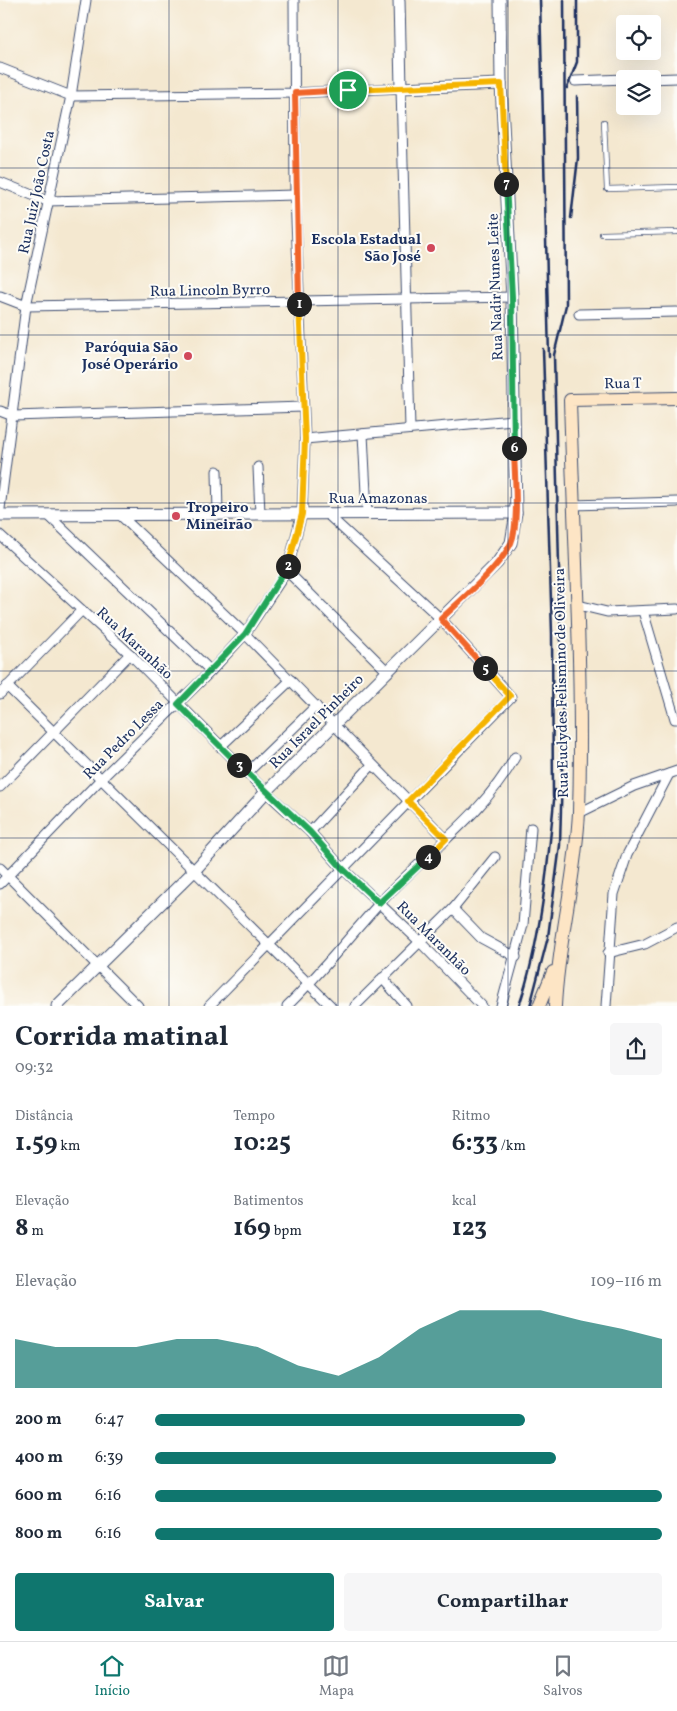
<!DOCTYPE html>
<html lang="pt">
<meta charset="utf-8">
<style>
body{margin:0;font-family:Vollkorn,serif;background:#f6f6f7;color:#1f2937;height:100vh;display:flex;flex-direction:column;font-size:19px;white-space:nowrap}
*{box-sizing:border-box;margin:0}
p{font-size:16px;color:#747a83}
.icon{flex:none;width:28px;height:28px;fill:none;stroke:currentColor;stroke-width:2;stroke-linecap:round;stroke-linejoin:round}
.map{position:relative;height:1006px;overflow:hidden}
.panel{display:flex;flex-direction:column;background:#fff;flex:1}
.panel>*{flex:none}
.controls{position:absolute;left:616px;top:15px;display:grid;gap:10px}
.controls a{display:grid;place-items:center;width:45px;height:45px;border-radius:5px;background:#fff;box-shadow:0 5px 20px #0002;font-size:25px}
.pin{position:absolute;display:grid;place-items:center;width:42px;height:42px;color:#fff;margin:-21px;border:2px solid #fff;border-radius:50%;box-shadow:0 1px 5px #0007}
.km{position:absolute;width:25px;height:25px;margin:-12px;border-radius:50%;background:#222;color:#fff;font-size:14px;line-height:25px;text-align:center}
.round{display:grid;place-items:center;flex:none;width:52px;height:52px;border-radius:5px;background:#f6f6f7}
.overview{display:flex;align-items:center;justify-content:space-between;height:85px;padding:0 15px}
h1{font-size:28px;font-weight:700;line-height:38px}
.figures{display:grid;grid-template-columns:repeat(3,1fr);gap:8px;height:85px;padding:5px 15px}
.figures div{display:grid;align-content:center}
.figures b{font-size:25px;font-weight:700}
.figures small{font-size:14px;font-weight:400}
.figures p{font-size:14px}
.chart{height:140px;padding:10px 15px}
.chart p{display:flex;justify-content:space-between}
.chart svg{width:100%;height:90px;margin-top:5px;fill:#0f766e;opacity:.7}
.button{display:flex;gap:10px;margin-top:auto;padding:10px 15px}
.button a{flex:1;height:58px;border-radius:5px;background:#0f766e;color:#fff;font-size:20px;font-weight:700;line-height:58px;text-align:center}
.button a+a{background:#f6f6f7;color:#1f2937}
ul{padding:0 15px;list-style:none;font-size:16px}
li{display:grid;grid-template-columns:80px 60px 1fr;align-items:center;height:38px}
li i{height:12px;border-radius:6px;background:#0f766e}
.dock{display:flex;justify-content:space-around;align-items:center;height:70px;border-top:1px solid #e0e1e3;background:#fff;font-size:14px;color:#747a83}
.dock a{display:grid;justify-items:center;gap:2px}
.dock .current{color:#0f766e}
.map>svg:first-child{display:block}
</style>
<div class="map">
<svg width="677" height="1006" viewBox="0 0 677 1006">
<rect width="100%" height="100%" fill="#fdfcf7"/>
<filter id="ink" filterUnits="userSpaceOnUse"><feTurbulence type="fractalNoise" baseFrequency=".02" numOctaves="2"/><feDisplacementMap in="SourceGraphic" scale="10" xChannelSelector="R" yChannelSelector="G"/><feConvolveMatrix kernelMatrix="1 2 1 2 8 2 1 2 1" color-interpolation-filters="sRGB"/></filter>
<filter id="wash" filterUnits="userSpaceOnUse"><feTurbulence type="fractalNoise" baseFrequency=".0096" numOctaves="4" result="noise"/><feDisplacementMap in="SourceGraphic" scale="20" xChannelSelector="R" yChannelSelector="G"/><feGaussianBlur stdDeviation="1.12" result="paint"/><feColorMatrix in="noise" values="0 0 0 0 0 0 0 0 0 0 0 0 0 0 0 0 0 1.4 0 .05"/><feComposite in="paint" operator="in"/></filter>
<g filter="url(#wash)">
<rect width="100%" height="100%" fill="#f4e8d0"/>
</g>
<g filter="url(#ink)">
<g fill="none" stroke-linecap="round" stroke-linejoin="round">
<g stroke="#3c4b6f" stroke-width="6">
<g id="service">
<path d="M604,122L607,189L677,187"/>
<path d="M602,234L677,232"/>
</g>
</g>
<g stroke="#3c4b6f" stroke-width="11">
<g id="minor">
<path d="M0,68L71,96L295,93L401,88L410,429"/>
<path d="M648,79L677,78"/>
<path d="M575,81L625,79"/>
<path d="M0,182L47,201L295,195"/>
<path d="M0,296L26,306L512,297"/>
<path d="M579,314L677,312"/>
<path d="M0,411L13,416L303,407"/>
<path d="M363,434L367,513"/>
<path d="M305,439L513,420"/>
<path d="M258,467L260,514"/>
<path d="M217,471L218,514"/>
<path d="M573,505L677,502"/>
<path d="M0,509L26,306L71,96L86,0"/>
<path d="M119,514L245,634L446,839"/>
<path d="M48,515L211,671"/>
<path d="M0,535L130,654L266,792L310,832L342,868L419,941L482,1006"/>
<path d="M287,571L388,672"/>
<path d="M578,605L607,612L677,609"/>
<path d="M643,611L675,719H677"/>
<path d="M7,686L331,1006"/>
<path d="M0,694L81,611"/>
<path d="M220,747L291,680"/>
<path d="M247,773L316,706"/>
<path d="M0,787L130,654"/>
<path d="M579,813L634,786L677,771"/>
<path d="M310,832L372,765"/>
<path d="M0,868L138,1006"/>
<path d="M0,884L101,779L211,671L245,634L287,571L302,513L305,439L295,195L294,0"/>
<path d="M453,909L481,938L516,957"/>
<path d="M608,953L645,944L677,927"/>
<path d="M382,978L407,1006"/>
<path d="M209,1006L511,697L441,619L326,513"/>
<path d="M287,1006C320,974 348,938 379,904C423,855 483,816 515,757"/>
<path d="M355,1006L453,909L495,857"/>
<path d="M501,1006L523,925L531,828"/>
<path d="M606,1006L614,894L627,855L669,774"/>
</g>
</g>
<g stroke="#3c4b6f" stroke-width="13">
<g id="tertiary">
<path d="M399,0L401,88L501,84"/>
<path d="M0,515L516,513"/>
<path d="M57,1006L194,871L266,792L497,563L511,543L516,513L512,297L501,84L500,0"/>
</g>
</g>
<g stroke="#3c4b6f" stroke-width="14">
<g id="secondary">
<path d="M539,1006L553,972"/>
<path d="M555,1006C558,941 576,877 579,812C583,674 574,537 570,400L677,398"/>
</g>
</g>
<use href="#service" stroke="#fff" stroke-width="4.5"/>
<use href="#minor" stroke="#fff" stroke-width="9"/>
<use href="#tertiary" stroke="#fff" stroke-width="11"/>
<use href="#secondary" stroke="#fde5c5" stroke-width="12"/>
<g stroke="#1b2f5e" stroke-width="2.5">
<path d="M540,0L549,357"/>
<path d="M567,88L577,62V0"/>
<path d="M571,218L578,158L577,96"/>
<path d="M543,349L552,633L553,797"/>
<path d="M519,1006C542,937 548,862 555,790"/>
<path d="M530,1006L548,937L560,845L563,735L554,355L566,305L564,0"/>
</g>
</g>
</g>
<g fill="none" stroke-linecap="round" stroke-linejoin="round" filter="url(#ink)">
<g stroke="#fff" stroke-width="10">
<path id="split-1" d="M299,304L295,93L348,90"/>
</g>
<g stroke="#fff" stroke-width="10">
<path id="split-2" d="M288,566L302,514L305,439L299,304"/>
</g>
<g stroke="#fff" stroke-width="10">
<path id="split-3" d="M239,765L178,704L245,634L288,566"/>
</g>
<g stroke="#fff" stroke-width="10">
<path id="split-4" d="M239,765L310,832L342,868L379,903L428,857"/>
</g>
<g stroke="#fff" stroke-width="10">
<path id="split-5" d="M428,857L446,839L408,801L510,696L485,668"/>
</g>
<g stroke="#fff" stroke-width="10">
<path id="split-6" d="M485,668L441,619C461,600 500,567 511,543C520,522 514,472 514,448"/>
</g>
<g stroke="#fff" stroke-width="10">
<path id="split-7" d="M506,184L512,297L514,448"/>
</g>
<g stroke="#fff" stroke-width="10">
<path id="split-8" d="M348,90L501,84L506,184"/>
</g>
<use href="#split-1" stroke="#f0652b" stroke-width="6"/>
<use href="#split-2" stroke="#f5b400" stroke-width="6"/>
<use href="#split-3" stroke="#22a559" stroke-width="6"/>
<use href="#split-4" stroke="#22a559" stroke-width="6"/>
<use href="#split-5" stroke="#f5b400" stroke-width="6"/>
<use href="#split-6" stroke="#f0652b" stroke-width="6"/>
<use href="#split-7" stroke="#22a559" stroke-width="6"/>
<use href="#split-8" stroke="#f5b400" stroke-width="6"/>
</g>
<path fill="none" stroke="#1b2f5e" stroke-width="1" stroke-opacity="0.55" d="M169,0V1006M338,0V1006M508,0V1006M0,168H677M0,335H677M0,503H677M0,671H677M0,838H677"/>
<g fill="#d1495b" stroke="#fdfcf7" stroke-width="2">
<circle cx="431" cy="248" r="5"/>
<circle cx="188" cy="356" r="5"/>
<circle cx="176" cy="516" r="5"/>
</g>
<g text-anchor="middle" stroke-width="4" stroke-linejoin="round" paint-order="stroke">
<g font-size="15" fill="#1b2f5e" stroke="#fdfcf7">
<text transform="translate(36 192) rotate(-78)" y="5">Rua Juiz João Costa</text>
<text transform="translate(495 287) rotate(-92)" y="5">Rua Nadir Nunes Leite</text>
<text transform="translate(210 290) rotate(-1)" y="5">Rua Lincoln Byrro</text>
<text transform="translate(623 383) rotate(-1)" y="5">Rua T</text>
<text x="378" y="503">Rua Amazonas</text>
<text transform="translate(135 643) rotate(43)" y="5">Rua Maranhão</text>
<text transform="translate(561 683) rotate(-91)" y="5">Rua Euclydes Felismino de Oliveira</text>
<text transform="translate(316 721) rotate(-45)" y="5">Rua Israel Pinheiro</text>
<text transform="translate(123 739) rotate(-45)" y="5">Rua Pedro Lessa</text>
<text transform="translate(434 938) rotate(45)" y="5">Rua Maranhão</text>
</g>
<g font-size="15" font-weight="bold" fill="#1b2f5e" stroke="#fdfcf7" text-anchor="end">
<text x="421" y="244">Escola Estadual<tspan x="421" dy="17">São José</tspan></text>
<text x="178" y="352">Paróquia São<tspan x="178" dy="17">José Operário</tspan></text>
<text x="186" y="512" text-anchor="start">Tropeiro<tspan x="186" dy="17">Mineirão</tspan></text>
</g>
</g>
</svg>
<div class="controls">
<a><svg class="icon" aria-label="locate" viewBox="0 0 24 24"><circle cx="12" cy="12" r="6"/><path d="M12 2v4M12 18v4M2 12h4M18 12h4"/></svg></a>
<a><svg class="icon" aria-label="layers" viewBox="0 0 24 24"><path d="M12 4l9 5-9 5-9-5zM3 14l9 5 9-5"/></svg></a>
</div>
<div class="pin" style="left:348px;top:90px;background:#1e9e55"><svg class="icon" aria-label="arrive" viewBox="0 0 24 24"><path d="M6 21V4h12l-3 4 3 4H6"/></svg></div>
<b class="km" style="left:299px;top:304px">1</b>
<b class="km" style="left:288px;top:566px">2</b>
<b class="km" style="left:239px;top:765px">3</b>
<b class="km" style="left:428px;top:857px">4</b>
<b class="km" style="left:485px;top:668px">5</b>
<b class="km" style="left:514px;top:448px">6</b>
<b class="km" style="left:506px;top:184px">7</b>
</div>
<section class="panel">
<div class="overview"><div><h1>Corrida matinal</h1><p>09:32</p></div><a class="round"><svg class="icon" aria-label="share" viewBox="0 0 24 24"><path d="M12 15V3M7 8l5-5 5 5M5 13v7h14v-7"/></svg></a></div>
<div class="figures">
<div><p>Distância</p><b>1.59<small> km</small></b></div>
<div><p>Tempo</p><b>10:25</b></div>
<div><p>Ritmo</p><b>6:33<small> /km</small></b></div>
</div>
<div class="figures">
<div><p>Elevação</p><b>8<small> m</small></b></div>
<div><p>Batimentos</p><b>169<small> bpm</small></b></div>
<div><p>kcal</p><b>123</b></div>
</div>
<div class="chart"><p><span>Elevação</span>109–116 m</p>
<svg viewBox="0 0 160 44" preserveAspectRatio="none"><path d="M0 44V20L10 24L20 24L30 24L40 20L50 20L60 24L70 33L80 38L90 29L100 15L110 6L120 6L130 6L140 11L150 15L160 20V44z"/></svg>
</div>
<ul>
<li><b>200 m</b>6:47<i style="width:73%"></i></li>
<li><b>400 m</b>6:39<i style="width:79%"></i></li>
<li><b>600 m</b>6:16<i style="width:100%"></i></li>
<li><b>800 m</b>6:16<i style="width:100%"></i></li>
</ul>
<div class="button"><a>Salvar</a><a>Compartilhar</a></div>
</section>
<nav class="dock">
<a class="current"><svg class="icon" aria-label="home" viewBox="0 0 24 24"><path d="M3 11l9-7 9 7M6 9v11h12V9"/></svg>Início</a>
<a><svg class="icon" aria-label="map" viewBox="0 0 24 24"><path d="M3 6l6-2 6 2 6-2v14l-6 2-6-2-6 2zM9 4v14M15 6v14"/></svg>Mapa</a>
<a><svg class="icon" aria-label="saved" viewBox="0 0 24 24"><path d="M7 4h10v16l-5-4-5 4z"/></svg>Salvos</a>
</nav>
